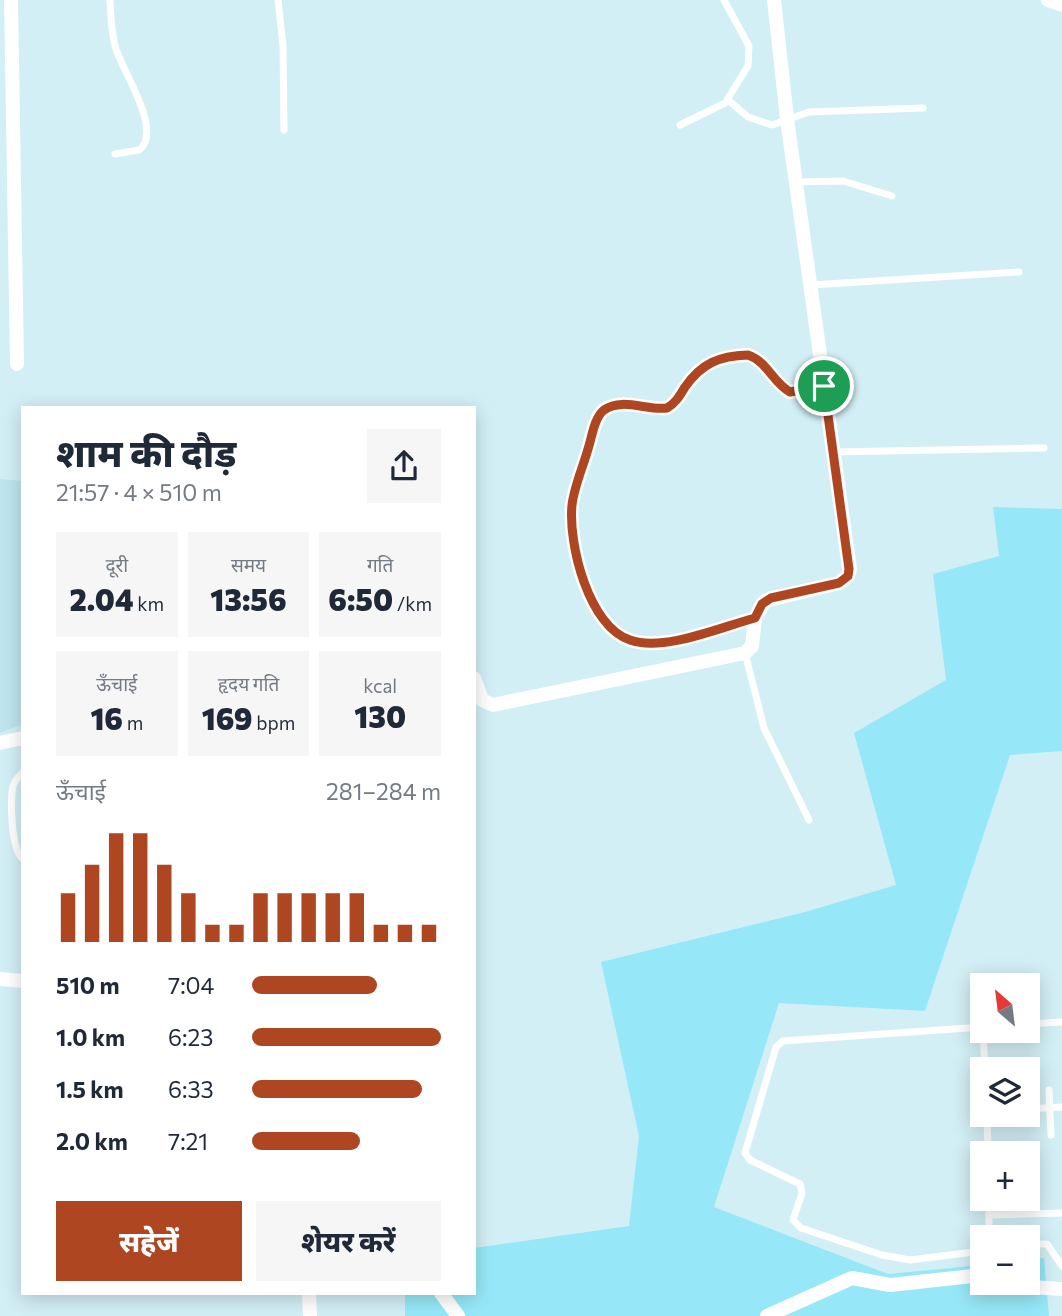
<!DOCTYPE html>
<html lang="hi">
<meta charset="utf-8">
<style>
body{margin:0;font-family:Commissioner,"Noto Sans Devanagari",sans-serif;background:#f6f6f7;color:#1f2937;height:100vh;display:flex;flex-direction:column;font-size:26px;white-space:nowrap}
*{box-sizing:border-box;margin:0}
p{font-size:23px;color:#747a83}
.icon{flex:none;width:38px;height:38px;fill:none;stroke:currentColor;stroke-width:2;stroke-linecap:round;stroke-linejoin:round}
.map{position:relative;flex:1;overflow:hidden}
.panel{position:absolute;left:21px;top:406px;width:455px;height:889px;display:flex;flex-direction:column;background:#fff;border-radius:0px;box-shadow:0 4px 18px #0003}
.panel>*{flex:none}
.needle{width:46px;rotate:332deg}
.buttons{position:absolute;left:970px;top:973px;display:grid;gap:14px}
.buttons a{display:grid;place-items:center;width:70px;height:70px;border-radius:0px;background:#fff;box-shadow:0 4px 18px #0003;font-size:35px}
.pin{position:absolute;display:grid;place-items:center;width:60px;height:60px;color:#fff;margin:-30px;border:4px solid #fff;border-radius:50%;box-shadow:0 2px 7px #0007}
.round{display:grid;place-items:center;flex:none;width:74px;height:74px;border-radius:0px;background:#f6f6f7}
.head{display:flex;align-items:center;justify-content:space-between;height:119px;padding:0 35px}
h1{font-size:38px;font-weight:800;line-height:52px}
.stats{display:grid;grid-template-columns:repeat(3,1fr);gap:10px;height:119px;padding:7px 35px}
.stats div{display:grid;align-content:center;border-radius:0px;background:#f6f6f7;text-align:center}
.stats b{font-size:30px;font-weight:800}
.stats small{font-size:19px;font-weight:400}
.stats p{font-size:19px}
.chart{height:196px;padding:14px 35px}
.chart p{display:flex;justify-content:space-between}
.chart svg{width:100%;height:126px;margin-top:7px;stroke:#ad4621;stroke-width:6}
.cta{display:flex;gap:14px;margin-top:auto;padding:14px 35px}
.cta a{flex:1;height:80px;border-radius:0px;background:#ad4621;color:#fff;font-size:28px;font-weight:800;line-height:80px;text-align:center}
.cta a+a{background:#f6f6f7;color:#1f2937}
ul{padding:0 35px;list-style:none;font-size:23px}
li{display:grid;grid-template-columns:112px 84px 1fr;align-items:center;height:52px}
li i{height:18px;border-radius:9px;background:#ad4621}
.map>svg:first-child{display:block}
</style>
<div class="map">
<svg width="1062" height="1316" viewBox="0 0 1062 1316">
<rect width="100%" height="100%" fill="#d2eff5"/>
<path fill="#bee5ed" d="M0,479L23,481V724L0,733Z"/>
<path fill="#96e8f8" d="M993,507L1062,509V751L1010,755L925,1011L779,1003L714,1207L888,1274L982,1265V1283H1027V1260L1044,1258L1049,1316H405V1293H474V1248L629,1226L639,1136L601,962L805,912L896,885L854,733L946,680L933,574L999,556Z"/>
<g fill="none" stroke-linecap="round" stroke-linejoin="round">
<g stroke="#fff" stroke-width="7">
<path d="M110,0C111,16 111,33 116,49C122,70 164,132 139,150L115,154"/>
<path d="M278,0L283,46L284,130"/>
<path d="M728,100L748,117L772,125L809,112L923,108"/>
<path d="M680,125L725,103L748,66L749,46L724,0"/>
<path d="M796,182L843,181L892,196"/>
<path d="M811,285L1019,272"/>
<path d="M833,452L1044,448"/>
<path d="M754,618C718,628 673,649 635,642C619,638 609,625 600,612C557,550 571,478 600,414C623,393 646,416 668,407C691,398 685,362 728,357C737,356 747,354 755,358C769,365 775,384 790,392L824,386"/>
<path d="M745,653L764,728L809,820"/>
<path d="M23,772C19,776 15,780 13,786C10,801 11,850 23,859"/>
<path d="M1027,1024L1062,1022"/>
<path d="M982,1027L783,1041L776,1047L745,1153L750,1160L800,1184L802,1193L793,1220L801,1228L882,1255L910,1260L982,1251"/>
<path d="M983,1031L985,1069"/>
<path d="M1049,1090L1051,1135"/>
<path d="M1027,1109L1062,1107"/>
<path d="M987,1115L988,1153"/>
<path d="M1027,1165H1034"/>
<path d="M989,1215L1062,1213"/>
<path d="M989,1237V1199"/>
<path d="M1027,1244H1047L1062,1266"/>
</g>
<g stroke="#fff" stroke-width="14">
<path d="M11,0L17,364"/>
<path d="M1048,0L1062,5"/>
<path d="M474,678L482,700L493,705L745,653L752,646L755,618L765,601L839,583L848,576L850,569L787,119L774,0"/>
<path d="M0,743L23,738"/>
<path d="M0,979L23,981"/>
<path d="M1014,1283L1032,1287L1062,1289"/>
<path d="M309,1293L310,1316"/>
<path d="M441,1293L458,1316"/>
<path d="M767,1316L852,1278L890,1285L982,1275"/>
</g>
</g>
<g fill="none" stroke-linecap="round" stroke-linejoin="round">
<g stroke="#fff" stroke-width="14">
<path id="route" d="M748,355C767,361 773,383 790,392L824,386L849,569L848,576L839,583L771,598L762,604L755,618C721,627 664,652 630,640C589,627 568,544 572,505C574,487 583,467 588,449C592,437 594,418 604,410C622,397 648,411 667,408C676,403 680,395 685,387C702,363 719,356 748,355Z"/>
</g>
<use href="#route" stroke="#ad4621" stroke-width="9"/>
</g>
</svg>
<div class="buttons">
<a><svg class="needle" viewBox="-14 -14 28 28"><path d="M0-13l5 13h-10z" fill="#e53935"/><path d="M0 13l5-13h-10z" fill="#747a83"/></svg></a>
<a><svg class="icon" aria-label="layers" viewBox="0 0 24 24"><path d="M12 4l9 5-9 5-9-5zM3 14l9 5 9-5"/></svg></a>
<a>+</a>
<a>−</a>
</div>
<div class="pin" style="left:824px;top:386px;background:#1e9e55"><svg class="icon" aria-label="arrive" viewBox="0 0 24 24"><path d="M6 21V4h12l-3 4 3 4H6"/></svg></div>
<section class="panel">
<div class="head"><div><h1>शाम की दौड़</h1><p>21:57 · 4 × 510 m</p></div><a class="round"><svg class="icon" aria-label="share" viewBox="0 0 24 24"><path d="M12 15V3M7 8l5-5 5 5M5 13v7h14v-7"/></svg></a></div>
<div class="stats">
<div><p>दूरी</p><b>2.04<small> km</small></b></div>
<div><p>समय</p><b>13:56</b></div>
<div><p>गति</p><b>6:50<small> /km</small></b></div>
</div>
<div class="stats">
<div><p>ऊँचाई</p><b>16<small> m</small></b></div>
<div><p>हृदय गति</p><b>169<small> bpm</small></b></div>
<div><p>kcal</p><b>130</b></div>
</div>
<div class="chart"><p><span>ऊँचाई</span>281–284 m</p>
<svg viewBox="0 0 160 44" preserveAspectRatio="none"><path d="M5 44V27M15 44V17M25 44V6M35 44V6M45 44V17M55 44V27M65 44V38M75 44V38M85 44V27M95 44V27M105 44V27M115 44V27M125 44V27M135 44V38M145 44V38M155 44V38"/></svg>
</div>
<ul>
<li><b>510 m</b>7:04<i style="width:66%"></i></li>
<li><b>1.0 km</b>6:23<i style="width:100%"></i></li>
<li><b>1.5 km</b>6:33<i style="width:90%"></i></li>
<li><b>2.0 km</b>7:21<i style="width:57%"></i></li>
</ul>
<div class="cta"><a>सहेजें</a><a>शेयर करें</a></div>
</section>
</div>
